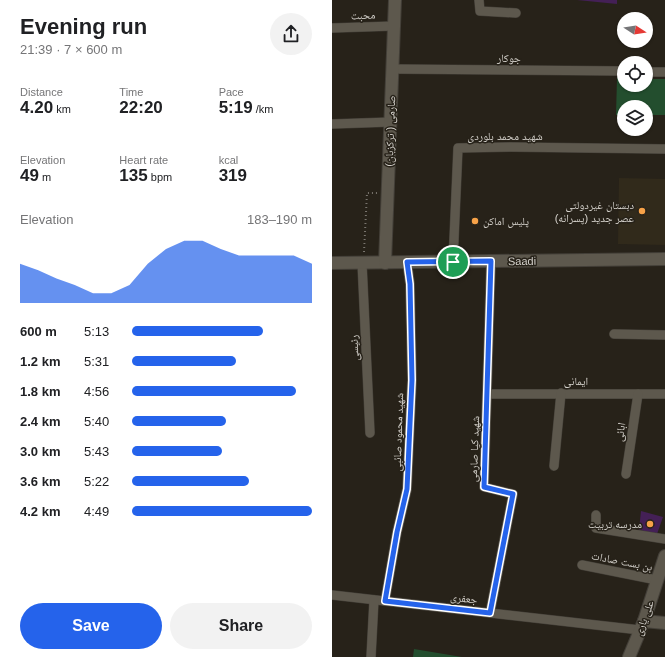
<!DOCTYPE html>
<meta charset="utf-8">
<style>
body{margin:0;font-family:Arial,"Noto Naskh Arabic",sans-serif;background:#f2f2f2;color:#202124;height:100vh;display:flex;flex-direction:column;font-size:15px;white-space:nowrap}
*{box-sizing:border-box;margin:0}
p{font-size:13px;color:#757577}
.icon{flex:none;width:22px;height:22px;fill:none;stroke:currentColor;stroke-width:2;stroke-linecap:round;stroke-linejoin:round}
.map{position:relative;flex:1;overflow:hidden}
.panel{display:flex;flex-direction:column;background:#fff;width:332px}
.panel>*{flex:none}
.needle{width:26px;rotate:102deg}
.fabs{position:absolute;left:285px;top:12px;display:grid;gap:8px}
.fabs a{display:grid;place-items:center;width:36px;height:36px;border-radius:50%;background:#fff;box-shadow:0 1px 3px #0004;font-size:20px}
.pin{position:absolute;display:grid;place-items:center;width:34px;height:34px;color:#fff;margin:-17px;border:2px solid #fff;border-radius:50%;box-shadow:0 1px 4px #0007}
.round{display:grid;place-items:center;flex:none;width:42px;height:42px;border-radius:21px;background:#f2f2f2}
.head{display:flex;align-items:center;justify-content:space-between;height:68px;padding:0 20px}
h1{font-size:22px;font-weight:700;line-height:30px}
.stats{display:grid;grid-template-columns:repeat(3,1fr);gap:6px;height:68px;padding:4px 20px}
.stats div{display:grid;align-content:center}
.stats b{font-size:17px;font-weight:700}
.stats small{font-size:11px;font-weight:400}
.stats p{font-size:11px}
.chart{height:112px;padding:8px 20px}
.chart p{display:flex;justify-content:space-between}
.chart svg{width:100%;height:72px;margin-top:4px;fill:#2563eb;opacity:.7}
.button{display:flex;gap:8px;margin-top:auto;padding:8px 20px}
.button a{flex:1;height:46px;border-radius:24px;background:#2563eb;color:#fff;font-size:16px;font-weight:700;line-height:46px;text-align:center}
.button a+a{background:#f2f2f2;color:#202124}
ul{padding:0 20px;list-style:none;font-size:13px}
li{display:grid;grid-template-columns:64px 48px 1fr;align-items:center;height:30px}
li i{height:10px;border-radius:5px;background:#2563eb}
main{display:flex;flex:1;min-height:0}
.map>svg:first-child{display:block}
</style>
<main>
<section class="panel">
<div class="head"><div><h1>Evening run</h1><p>21:39 · 7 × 600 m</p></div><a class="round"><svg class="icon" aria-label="share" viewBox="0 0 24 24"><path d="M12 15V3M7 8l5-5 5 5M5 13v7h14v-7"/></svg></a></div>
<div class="stats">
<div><p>Distance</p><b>4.20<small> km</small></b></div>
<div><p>Time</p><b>22:20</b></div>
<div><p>Pace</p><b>5:19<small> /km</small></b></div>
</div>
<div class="stats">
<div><p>Elevation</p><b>49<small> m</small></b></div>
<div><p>Heart rate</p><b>135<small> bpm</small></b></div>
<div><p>kcal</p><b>319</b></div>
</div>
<div class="chart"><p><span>Elevation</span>183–190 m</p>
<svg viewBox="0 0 160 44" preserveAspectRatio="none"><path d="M0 44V20L10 24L20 29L30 33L40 38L50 38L60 33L70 20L80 11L90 6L100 6L110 11L120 15L130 15L140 15L150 15L160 20V44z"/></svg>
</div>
<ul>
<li><b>600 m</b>5:13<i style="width:73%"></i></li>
<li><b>1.2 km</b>5:31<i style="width:58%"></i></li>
<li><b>1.8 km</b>4:56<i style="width:91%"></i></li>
<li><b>2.4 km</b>5:40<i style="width:52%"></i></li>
<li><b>3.0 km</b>5:43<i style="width:50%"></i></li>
<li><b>3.6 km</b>5:22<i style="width:65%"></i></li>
<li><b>4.2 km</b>4:49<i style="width:100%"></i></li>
</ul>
<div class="button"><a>Save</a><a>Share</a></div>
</section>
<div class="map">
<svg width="333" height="657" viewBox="0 0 333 657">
<rect width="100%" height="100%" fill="#272219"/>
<path fill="#312a1b" d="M287,178L333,179V245L286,244Z"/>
<g fill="#234e2e">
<path d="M285,78H292V85H314V79H333V115H314V107H292V115H284Z"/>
<path d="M82,649L130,657H81Z"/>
</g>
<g fill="#442056">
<path d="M245,0H285V4Z"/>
<path d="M309,511L331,517L325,534L307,530Z"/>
</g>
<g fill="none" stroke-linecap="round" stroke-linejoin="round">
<g stroke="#433f38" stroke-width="10">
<g id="street">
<path d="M147,0L148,11L184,13"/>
<path d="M0,28L62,26"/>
<path d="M61,69L292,71"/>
<path d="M314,72H333"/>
<path d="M0,124L59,122"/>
<path d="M121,262L126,148L179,147L333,149"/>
<path d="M30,263L38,433"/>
<path d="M282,334L333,335"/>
<path d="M156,394H333"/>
<path d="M222,466L229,393"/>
<path d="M294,474L306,394"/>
<path d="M264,515V528L333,539"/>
<path d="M250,565L325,580"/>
<path d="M0,595L308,630"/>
<path d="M53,601L65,532L75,489L80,380L78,284L75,262"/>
<path d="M158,613L181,494L152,487L159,261"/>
<path d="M39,657L42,600"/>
</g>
</g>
<g stroke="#433f38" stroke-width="14">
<g id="secondary">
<path d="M0,263L333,259"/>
<path d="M53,263L63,0"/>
<path d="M312,621L333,623"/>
<path d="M297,657L312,621L333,556"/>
</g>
</g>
<path stroke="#79756e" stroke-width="2" stroke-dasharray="1 3" stroke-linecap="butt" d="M32,252L35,193H46"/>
<use href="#street" stroke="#5d584d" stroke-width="9"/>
<use href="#secondary" stroke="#5d584d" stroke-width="12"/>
</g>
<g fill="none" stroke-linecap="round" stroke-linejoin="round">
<g stroke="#fff" stroke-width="8">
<path id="route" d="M159,261L152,487L181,494L158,613L53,601L65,532L75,489L80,380L78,284L75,262Z"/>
</g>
<use href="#route" stroke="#2563eb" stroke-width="5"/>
</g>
<g fill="#f7a248" stroke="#272219" stroke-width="1.5">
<circle cx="310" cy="211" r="4"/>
<circle cx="143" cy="221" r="4"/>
<circle cx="318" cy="524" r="4"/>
</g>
<g text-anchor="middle" stroke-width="3" stroke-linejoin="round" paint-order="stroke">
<g font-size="11" fill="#d4d1cb" stroke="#272219">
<text transform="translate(31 15) rotate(-2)" y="4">محبت</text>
<text transform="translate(177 58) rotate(1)" y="4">جوکار</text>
<text transform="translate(58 131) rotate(-88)" y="4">صارمی ( ترکزبان)</text>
<text x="173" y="140">شهید محمد بلوردی</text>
<text transform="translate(190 261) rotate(-1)" y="4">Saadi</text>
<text transform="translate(22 348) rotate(-93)" y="4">رئیسی</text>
<text x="244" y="385">ایمانی</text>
<text transform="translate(66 432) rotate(-88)" y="4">شهید محمود صائبی</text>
<text transform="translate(288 432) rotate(-81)" y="4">ابائی</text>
<text transform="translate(142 449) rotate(-88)" y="4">شهید کیا صارمی</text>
<text transform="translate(290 561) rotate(11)" y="4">بن بست صادات</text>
<text transform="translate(132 598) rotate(7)" y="4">جعفری</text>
<text transform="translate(312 618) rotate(-70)" y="4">علی یاری</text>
</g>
<g font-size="11" fill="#d4d1cb" stroke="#272219" text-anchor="end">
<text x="302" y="209">دبستان غیردولتی<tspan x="302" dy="13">عصر جدید (پسرانه)</tspan></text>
<text x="151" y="225" text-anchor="start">پلیس اماکن</text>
<text x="310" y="528">مدرسه تربیت</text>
</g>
</g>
</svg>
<div class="fabs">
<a><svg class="needle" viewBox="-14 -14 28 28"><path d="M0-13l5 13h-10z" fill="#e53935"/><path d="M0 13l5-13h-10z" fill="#757577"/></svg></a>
<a><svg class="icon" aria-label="locate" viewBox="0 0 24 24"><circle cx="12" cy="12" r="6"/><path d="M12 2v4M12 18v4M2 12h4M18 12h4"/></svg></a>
<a><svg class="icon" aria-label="layers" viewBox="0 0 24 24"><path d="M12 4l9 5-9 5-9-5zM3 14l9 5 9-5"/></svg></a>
</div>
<div class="pin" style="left:121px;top:262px;background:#1e9e55"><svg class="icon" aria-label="arrive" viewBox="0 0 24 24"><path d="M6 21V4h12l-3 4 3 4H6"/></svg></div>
</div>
</main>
